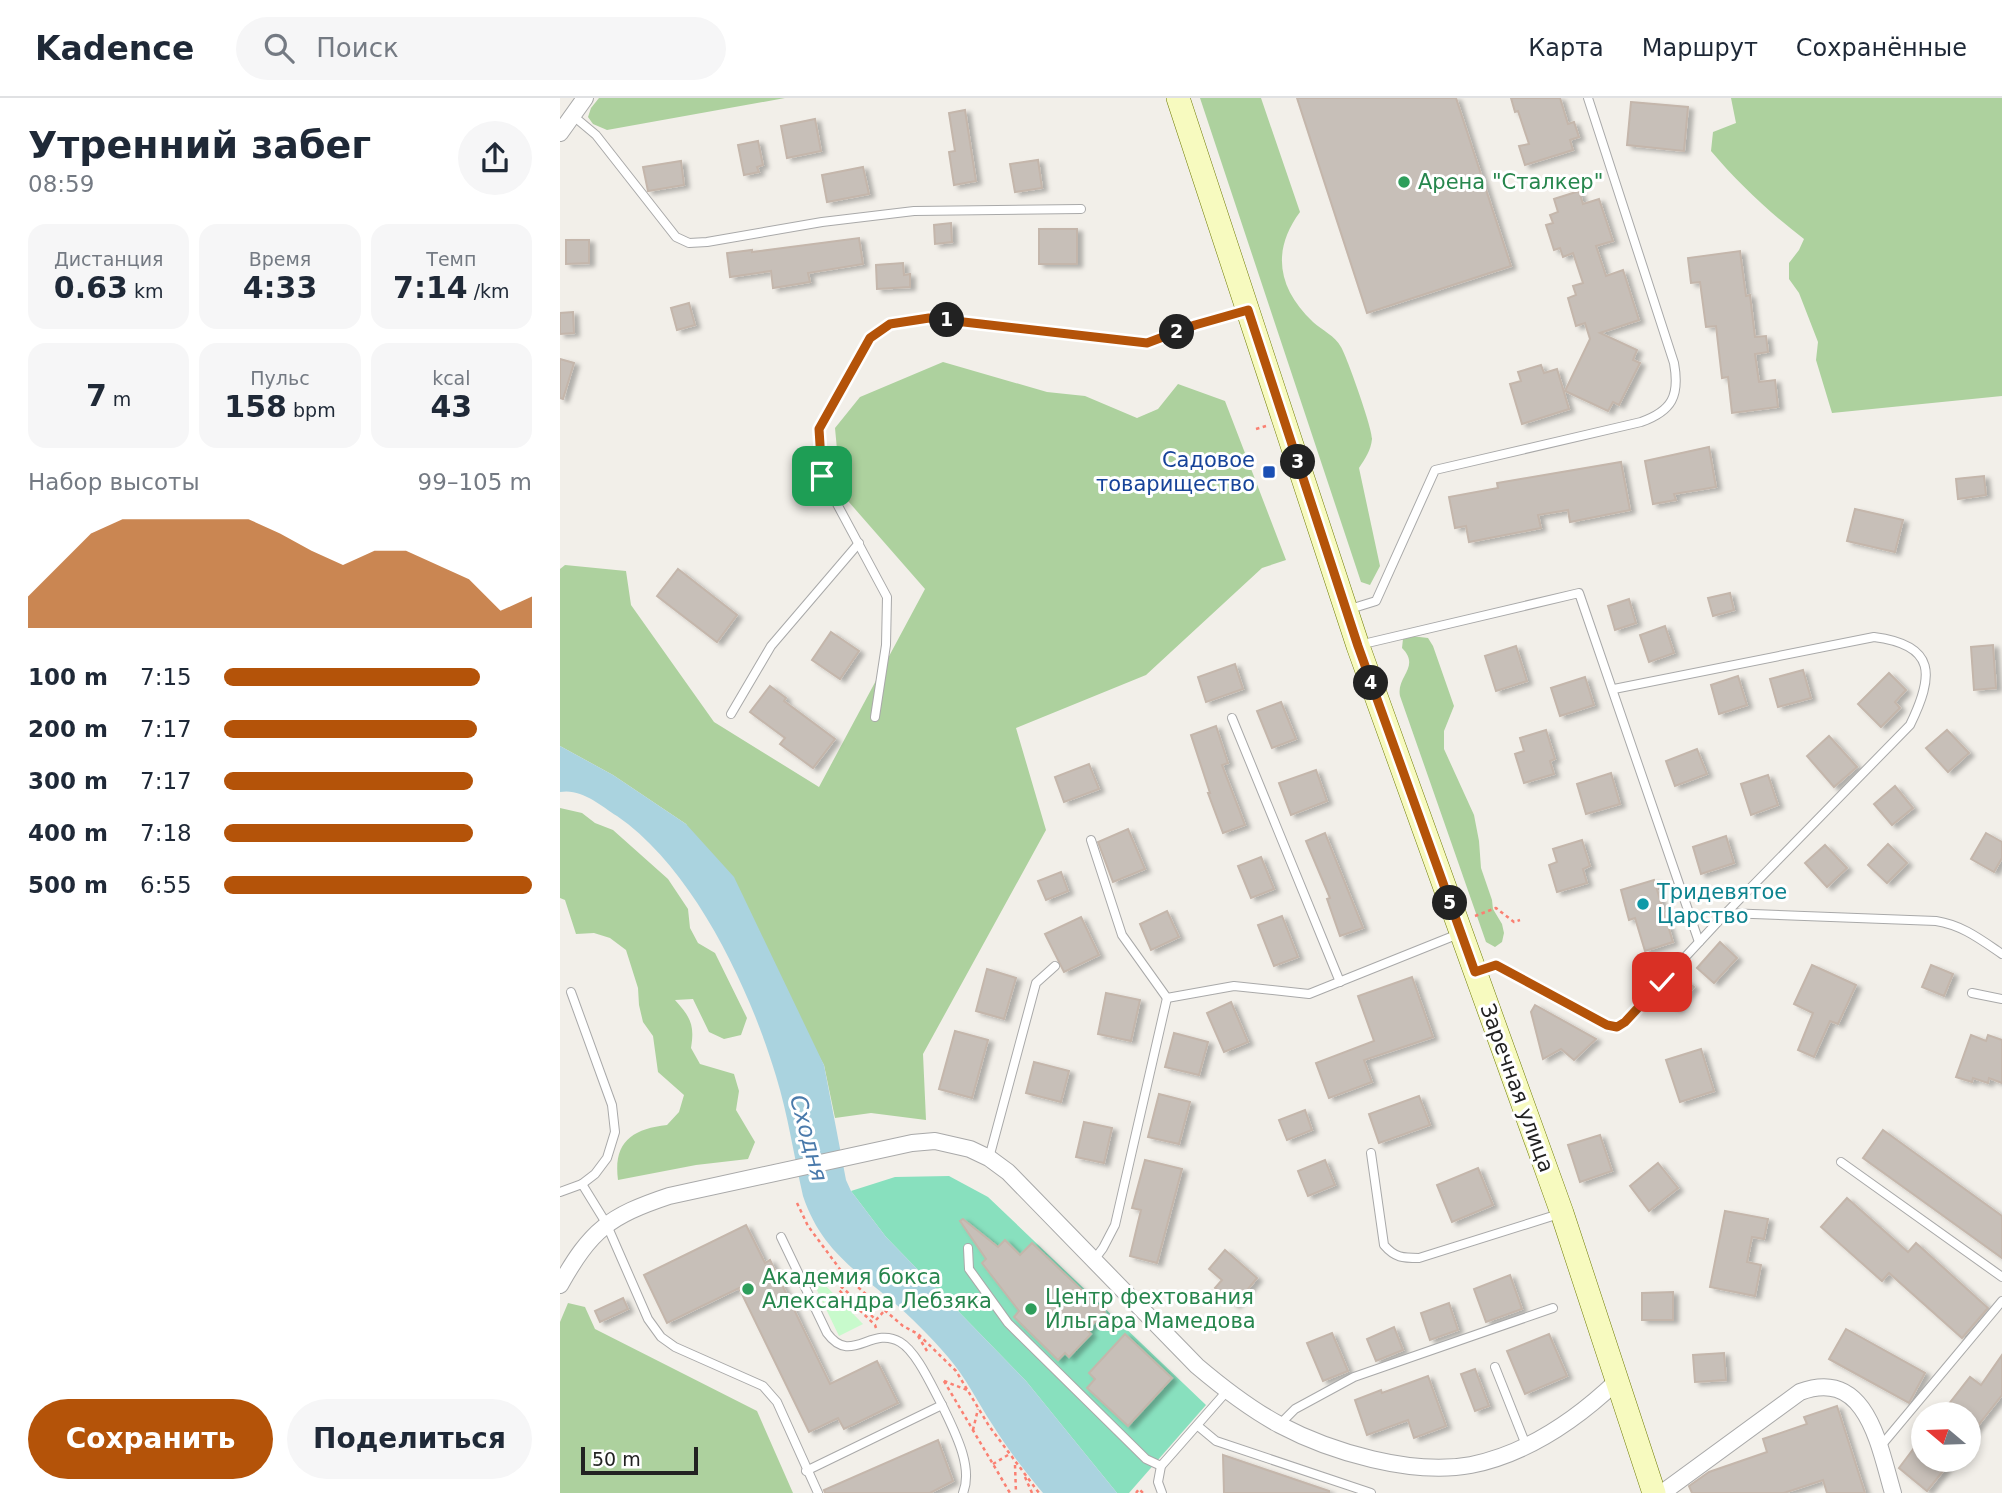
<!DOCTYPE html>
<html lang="ru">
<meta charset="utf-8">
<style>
body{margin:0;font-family:"DejaVu Sans",sans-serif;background:#f6f6f7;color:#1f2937;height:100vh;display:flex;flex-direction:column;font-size:26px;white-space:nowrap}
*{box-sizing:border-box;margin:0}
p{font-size:23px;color:#747a83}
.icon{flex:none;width:38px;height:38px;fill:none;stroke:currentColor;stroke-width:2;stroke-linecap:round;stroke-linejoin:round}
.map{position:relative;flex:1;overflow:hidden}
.side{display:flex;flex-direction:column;background:#fff;width:560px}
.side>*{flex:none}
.needle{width:46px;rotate:289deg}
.controls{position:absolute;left:1351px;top:1304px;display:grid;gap:14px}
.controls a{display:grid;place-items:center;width:70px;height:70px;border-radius:50%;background:#fff;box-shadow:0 4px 10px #0003;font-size:35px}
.scale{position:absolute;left:21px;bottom:18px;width:117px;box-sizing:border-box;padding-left:7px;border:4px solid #222;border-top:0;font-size:19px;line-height:24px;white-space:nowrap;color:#222;-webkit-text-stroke:5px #fff;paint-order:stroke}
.pin{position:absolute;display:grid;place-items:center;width:60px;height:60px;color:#fff;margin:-30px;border-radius:14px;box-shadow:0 4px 10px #0006}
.km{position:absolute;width:35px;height:35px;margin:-18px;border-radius:50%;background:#222;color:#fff;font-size:19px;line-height:35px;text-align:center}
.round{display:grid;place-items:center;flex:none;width:74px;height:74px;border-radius:37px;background:#f6f6f7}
.summary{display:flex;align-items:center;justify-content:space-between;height:119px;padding:0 28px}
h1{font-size:38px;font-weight:800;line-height:52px}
.figures{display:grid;grid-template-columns:repeat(3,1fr);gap:10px;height:119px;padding:7px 28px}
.figures div{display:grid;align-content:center;border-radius:18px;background:#f6f6f7;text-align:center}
.figures b{font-size:30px;font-weight:800}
.figures small{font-size:19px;font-weight:400}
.figures p{font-size:19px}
.chart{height:196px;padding:14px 28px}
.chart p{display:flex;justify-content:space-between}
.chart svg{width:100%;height:126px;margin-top:7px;fill:#b45309;opacity:.7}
.primary-button{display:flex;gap:14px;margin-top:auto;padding:14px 28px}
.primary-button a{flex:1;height:80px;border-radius:42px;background:#b45309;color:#fff;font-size:28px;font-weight:800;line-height:80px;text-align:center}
.primary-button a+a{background:#f6f6f7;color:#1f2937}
ul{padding:0 28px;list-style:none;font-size:23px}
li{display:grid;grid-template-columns:112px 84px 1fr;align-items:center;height:52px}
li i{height:18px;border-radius:9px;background:#b45309}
header{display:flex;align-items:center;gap:42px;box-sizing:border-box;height:98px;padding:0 35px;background:#fff;border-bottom:2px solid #e0e1e3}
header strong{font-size:33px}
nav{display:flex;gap:38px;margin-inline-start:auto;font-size:24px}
.search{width:490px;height:63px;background:#f6f6f7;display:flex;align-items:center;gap:18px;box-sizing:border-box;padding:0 24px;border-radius:38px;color:#747a83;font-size:26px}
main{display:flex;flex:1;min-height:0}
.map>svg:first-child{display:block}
</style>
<header>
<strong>Kadence</strong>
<div class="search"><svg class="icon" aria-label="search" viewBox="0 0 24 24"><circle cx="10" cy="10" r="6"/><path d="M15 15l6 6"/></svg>Поиск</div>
<nav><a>Карта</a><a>Маршрут</a><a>Сохранённые</a></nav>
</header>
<main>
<section class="side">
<div class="summary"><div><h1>Утренний забег</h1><p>08:59</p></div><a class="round"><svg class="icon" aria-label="share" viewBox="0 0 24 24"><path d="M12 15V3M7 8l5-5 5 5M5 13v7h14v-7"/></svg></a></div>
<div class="figures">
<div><p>Дистанция</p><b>0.63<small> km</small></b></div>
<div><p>Время</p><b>4:33</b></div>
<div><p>Темп</p><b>7:14<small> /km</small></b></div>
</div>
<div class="figures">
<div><b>7<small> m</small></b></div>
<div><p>Пульс</p><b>158<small> bpm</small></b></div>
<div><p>kcal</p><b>43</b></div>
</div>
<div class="chart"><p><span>Набор высоты</span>99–105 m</p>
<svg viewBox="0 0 160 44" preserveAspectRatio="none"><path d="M0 44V33L10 22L20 11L30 6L40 6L50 6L60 6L70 6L80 11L90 17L100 22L110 17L120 17L130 22L140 27L150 38L160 33V44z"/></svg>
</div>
<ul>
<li><b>100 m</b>7:15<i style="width:83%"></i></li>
<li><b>200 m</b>7:17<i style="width:82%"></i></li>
<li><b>300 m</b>7:17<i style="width:81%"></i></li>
<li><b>400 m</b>7:18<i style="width:81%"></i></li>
<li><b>500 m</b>6:55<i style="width:100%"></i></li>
</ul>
<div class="primary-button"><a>Сохранить</a><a>Поделиться</a></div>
</section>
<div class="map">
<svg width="1442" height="1395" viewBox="0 0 1442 1395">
<defs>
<filter id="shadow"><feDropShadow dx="5" dy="3" stdDeviation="2" flood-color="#0004"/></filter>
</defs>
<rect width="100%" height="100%" fill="#f2efe9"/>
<g fill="#add19e">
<path d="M39,0H225L47,32L33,26L28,19L31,10Z"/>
<path d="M640,0H701L740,114C711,153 718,191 753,224C762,232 775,238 781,249C787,259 813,332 812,341C811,352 805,361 799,370L820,468L810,487L801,484Z"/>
<path d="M1171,0H1442V298L1272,315L1256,262L1258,244L1239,195L1229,181V165L1239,152L1244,141C1209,114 1179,86 1151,53L1153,34L1176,25Z"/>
<path d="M383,264L487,294L525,298L577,320L598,311L618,286L665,303L726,462L702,470L586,577L456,630L486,732L363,956L366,1022L311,1015L275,1020L264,967L126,726L53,677L0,648V471L5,467L66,473L71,507L154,624L259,689L365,491L281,395L275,330L300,299Z"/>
<path d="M851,538L868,540L873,548L894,608L884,633V651L914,717L919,743L921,770L932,802L933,811L942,826L944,835L942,844L935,849L926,844L840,598C836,578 861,569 842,550L843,541Z"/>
<path d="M0,710L22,715L35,725L53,732L108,781L128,811L130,830L138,845L155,855L187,920L181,937L164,941L149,934L133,901L115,902C130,919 135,926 131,950L140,966L174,976L179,993L176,1012L195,1044L188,1061L136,1067L58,1082C53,1044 72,1031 107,1027L119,1014L124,997L98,974L93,938L83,924L79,907L78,890L66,852L50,840L34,835L16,836L5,802L0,800Z"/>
<path d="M8,1205L25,1209L35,1231L197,1313L233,1395H0V1224Z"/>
</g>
<path fill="#c8facc" d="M261,1183L303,1226L279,1238L254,1186Z"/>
<path fill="#88e0be" d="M389,1078L428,1099L646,1307L569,1395H557L466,1283L326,1139L291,1093L335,1079Z"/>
<path fill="#aad3df" d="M0,648L53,677L126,726L174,779L264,967L286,1082L291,1093L326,1139L466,1283L557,1395H483C465,1374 447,1350 432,1326C417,1303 406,1280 388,1259C371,1239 351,1219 331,1202C292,1170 260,1149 243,1098C234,1058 228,1017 216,978C190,891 134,771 57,718C40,707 21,690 0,694Z"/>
<g fill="#c7bfb8" stroke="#c4b6ab" stroke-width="2" filter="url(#shadow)">
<path d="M737,0H896L951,168L807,215Z"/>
<path d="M951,0H1000L1008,26L1014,24L1019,39L1010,42L1013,52L965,67L959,48L969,46L958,13L955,14Z"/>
<path d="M1071,4L1128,9L1124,53L1067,47Z"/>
<path d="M405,12L416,83L394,87L389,54L395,53L389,15Z"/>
<path d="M255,21L261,53L227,60L221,28Z"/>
<path d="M198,43L203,67L197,69L199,74L184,77L178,47Z"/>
<path d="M478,62L482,90L455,94L450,66Z"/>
<path d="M121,63L124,87L88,93L83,69Z"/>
<path d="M303,69L309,96L267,104L262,77Z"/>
<path d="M1019,93L1023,106L1039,101L1053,143L1036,148L1046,178L1063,172L1079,222L1040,235L1077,252L1073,262L1080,265L1059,307L1053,304L1048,313L1005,293L1030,241L1025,225L1016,228L1008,200L1016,197L1013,188L1023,185L1013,155L1003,159L1000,150L994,152L986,127L993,125L990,117L998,114L994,101Z"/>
<path d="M391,125L392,144L375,146L374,127Z"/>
<rect x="479" y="131" width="38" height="35"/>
<path d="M299,140L303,166L248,175L250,184L213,190L211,173L170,179L167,155L192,152V154Z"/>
<path d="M6,142H29V165L6,166Z"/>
<path d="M1180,153L1186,198L1190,197L1195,239L1206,238L1208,254L1195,256L1199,284L1215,282L1218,309L1172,315L1168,279L1162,280L1156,228L1146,229L1140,184L1131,185L1128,160Z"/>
<path d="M343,165L344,177L350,176V189L317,191L316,167Z"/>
<path d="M129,205L135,227L117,232L111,210Z"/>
<path d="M13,214L14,235L0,236V215Z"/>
<path d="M0,261L14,265L3,301L0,300Z"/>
<path d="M981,267L984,275L997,271L1009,311L962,326L950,286L961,283L958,274Z"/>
<path d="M1149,349L1156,389L1114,396L1116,402L1093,406L1085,363Z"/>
<path d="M1061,364L1070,412L1010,424L1008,412L978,417L981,430L909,444L906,428L895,430L889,399L938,390L937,385Z"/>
<path d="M1424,378L1426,397L1398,401L1396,381Z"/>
<path d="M1295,411L1343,422L1335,454L1287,443Z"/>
<path d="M118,471L177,517L157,544L97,498Z"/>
<path d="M1170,495L1174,512L1153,518L1148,500Z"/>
<path d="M1069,501L1076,525L1055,532L1048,508Z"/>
<path d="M1105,528L1114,555L1089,564L1080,537Z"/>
<path d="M271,534L299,553L280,581L252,562Z"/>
<path d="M1433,547L1436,590L1414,592L1411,549Z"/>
<path d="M956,548L967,583L936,593L925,558Z"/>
<path d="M675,566L683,591L646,604L638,579Z"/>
<path d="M1243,572L1251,600L1218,609L1210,581Z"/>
<path d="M1329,575L1346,592L1335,604L1340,610L1321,629L1298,606Z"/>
<path d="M1178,578L1187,607L1159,616L1151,587Z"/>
<path d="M1025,579L1034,607L1000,618L991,590Z"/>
<path d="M210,588L226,600L224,603L275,641L253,670L220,646L225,640L190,614Z"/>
<path d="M721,604L736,641L712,650L697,613Z"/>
<path d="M656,628L668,665L662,667L685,727L663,735L648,695H650L631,637Z"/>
<path d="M986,632L995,661L990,663L994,676L964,685L955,656L964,653L960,640Z"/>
<path d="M1387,632L1409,655L1388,674L1366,650Z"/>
<path d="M1269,638L1297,669L1274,689L1247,658Z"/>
<path d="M1137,651L1147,676L1115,688L1106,663Z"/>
<path d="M529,666L539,691L504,704L495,679Z"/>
<path d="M756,672L767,703L731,717L719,685Z"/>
<path d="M1051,675L1060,706L1026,716L1017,686Z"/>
<path d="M1208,677L1218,707L1191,717L1181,686Z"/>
<path d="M1335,688L1353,710L1332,727L1314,706Z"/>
<path d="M568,731L585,771L553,784L538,744Z"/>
<path d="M765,735L803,830L780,838L767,801L770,800L746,743Z"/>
<path d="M1426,735L1442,744V760L1434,774L1411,761Z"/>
<path d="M1166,738L1174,765L1141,776L1133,749Z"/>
<path d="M1022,742L1030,768L1023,771L1027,785L997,794L989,767L997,764L993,751Z"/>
<path d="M1328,746L1347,765L1327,785L1308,767Z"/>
<path d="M1265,747L1287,770L1267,789L1245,765Z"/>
<path d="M701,759L714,791L691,800L678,768Z"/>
<path d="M501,774L508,793L486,802L478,783Z"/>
<path d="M1094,782L1113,844L1085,853L1075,820L1069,822L1061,792Z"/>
<path d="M607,813L619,839L591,852L580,826Z"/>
<path d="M722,818L738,859L714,868L698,827Z"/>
<path d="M521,819L539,857L504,874L485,836Z"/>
<path d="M1160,844L1177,860L1154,885L1137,870Z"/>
<path d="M1252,867L1296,887L1278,926L1270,923L1254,959L1238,952L1253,915L1234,906Z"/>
<path d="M1371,867L1393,876L1384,898L1362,889Z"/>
<path d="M427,871L456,880L444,921L416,913Z"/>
<path d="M1119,878L1134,889L1117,910L1103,899Z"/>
<path d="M852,879L873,939L804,962L812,984L769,1000L756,965L814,943L798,898Z"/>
<path d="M546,895L580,902L571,943L538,936Z"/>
<path d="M671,904L688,944L664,954L647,915Z"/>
<path d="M975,907L1036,941L1014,962L1001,951L983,961L971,914Z"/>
<path d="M395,933L428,942L412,1000L379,991Z"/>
<path d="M614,935L648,944L639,977L605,969Z"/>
<path d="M1411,937L1426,943L1428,937L1442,942V985L1429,980L1428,985L1413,980L1412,984L1396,979Z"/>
<path d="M1141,951L1154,993L1120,1004L1106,962Z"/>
<path d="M474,964L509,973L501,1004L466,995Z"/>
<path d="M599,996L630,1004L619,1046L588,1039Z"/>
<path d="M859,998L870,1027L819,1045L809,1016Z"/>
<path d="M745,1012L752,1032L727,1042L719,1022Z"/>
<path d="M524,1024L552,1030L544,1065L516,1059Z"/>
<path d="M1323,1032L1442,1118V1160L1303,1060Z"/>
<path d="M1040,1037L1052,1073L1020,1084L1008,1047Z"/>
<path d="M585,1062L622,1071L597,1165L570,1158L581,1112L572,1110Z"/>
<path d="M765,1062L775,1087L748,1098L738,1073Z"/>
<path d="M1098,1065L1118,1090L1089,1113L1070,1088Z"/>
<path d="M918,1070L933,1107L892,1124L877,1087Z"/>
<path d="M1287,1100L1348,1154L1356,1145L1428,1210L1402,1240L1329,1175L1322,1183L1261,1129Z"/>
<path d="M1165,1113L1208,1121L1204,1141L1192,1139L1187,1164L1201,1167L1195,1198L1150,1189Z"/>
<path d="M403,1121L438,1149L445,1142L460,1157L472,1145L545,1214L527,1232L531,1236L509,1259L505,1255L498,1262L454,1219L459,1213L422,1165L426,1161L400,1123Z"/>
<path d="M186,1127L205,1165L210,1162L270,1286L317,1263L338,1305L284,1331L278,1320L249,1334L179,1190L107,1225L84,1177Z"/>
<path d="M665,1152L697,1180L675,1207L655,1190L662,1182L649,1171Z"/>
<path d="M950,1177L962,1211L926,1224L914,1191Z"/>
<path d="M1113,1194V1222H1082V1195Z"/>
<path d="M63,1200L68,1211L40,1224L35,1213Z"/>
<path d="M889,1205L898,1232L870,1242L861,1215Z"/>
<path d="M834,1229L843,1252L816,1263L807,1241Z"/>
<path d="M1286,1231L1365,1275L1349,1305L1269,1261Z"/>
<path d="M772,1235L788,1273L763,1283L747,1245Z"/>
<path d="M565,1236L612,1280L568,1328L527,1290L535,1281L529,1275Z"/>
<path d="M989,1236L1007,1278L965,1296L947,1253Z"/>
<path d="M1164,1255L1166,1282L1135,1284L1133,1257Z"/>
<path d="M1442,1257V1297L1409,1339V1316H1381L1410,1279L1421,1287Z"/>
<path d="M915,1271L929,1308L915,1313L901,1276Z"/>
<path d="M868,1278L886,1328L854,1340L848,1322L807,1337L795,1302L821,1292L822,1295Z"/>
<path d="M1277,1308L1305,1395H1267L1263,1382L1224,1395H1132L1129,1388L1149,1374L1207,1354L1203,1341L1247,1326L1244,1319Z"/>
<path d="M1363,1338V1362H1392L1367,1393L1339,1370Z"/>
<path d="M378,1342L393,1383L370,1395H265L264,1392Z"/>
<path d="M663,1357L769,1393V1395H664Z"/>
</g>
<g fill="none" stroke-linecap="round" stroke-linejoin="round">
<g stroke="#a9a9a9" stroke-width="10">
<g id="service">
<path d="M11,16L36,37L116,139L129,145L147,144L262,124L354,113L521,111"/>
<path d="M790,511L816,503L875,372L1081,324C1112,313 1120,298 1114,265L1028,0"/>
<path d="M799,547L1019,495L1139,844"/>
<path d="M171,616L211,548L299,445"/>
<path d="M315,619L326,547L327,499L262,378L259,331L310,240L330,226L369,220L587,245L635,227L687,212"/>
<path d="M672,620L780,884"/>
<path d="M531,742L562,837L607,900L674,888L749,896L901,835"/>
<path d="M1166,815L1376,823C1402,827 1420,841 1442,856"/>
<path d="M918,873L936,867L1047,927L1057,929L1065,924L1166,815L1350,627C1374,578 1377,547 1314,539L1054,591"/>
<path d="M11,894L52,1007L55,1034L47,1060L35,1076L22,1086"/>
<path d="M1412,895L1442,901"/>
<path d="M811,1055L824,1147C835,1160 843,1160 859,1160L999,1116"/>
<path d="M429,1060L476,885L495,868"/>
<path d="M1281,1064L1442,1179"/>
<path d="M0,1094L22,1086L46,1125L88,1221L101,1239L115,1249L203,1288L217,1304L258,1395"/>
<path d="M221,1139L267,1235C291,1268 311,1227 340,1244C357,1254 372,1289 382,1307"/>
<path d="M408,1150L409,1171L448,1225L586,1361L601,1368"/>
<path d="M534,1162L543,1150L555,1127L607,900"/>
<path d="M935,1269L966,1347"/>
<path d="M719,1327L735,1311L794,1279L993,1210"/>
<path d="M638,1328L656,1343L811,1395"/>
<path d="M1320,1349L1442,1203"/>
<path d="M246,1373L382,1307C393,1331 414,1368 403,1395"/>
<path d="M602,1395L598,1384L601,1368L667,1293"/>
</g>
</g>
<g stroke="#a9a9a9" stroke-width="18">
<g id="minor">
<path d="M0,35L25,0"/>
<path d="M0,1187C31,1132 49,1118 109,1098L352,1045L375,1043L410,1051L429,1060L448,1074L637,1268C663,1290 690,1311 720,1327C771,1354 852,1378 911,1367C966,1356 1017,1321 1057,1283"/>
<path d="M1102,1395L1240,1294C1307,1269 1319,1348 1333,1395"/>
</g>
</g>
<g stroke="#707d05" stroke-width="24">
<path id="secondary" d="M618,0L798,548L1002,1115L1094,1395"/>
</g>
<g stroke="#fa8072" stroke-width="2.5" stroke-dasharray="3.5 3.5" stroke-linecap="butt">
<path d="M696,331L706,328"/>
<path d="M915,818L936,810L954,824L960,822"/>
<path d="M237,1105L248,1128L285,1178L343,1228L358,1236L396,1273L429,1328L479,1395"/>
<path d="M316,1230L315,1227L279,1192L282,1189L316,1222L325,1212"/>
<path d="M358,1238L367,1253"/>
<path d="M384,1283L450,1395"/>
<path d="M384,1283L407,1292"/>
<path d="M413,1332L418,1311"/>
<path d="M433,1366L448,1357"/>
<path d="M455,1367L456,1395"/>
<path d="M465,1379L472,1395"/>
<path d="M576,1395L579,1391L583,1395"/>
</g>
<use href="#service" stroke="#fff" stroke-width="8"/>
<use href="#minor" stroke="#fff" stroke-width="16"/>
<use href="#secondary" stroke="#f7fabf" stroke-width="23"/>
</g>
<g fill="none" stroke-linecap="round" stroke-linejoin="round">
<g stroke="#fff" stroke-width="14">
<path id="route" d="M262,378L259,331L310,240L330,226L369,220L587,245L635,227L688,212L798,548L915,874L936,867L1047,927L1057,929L1065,924L1102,884"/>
</g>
<use href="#route" stroke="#b45309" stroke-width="9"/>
</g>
<g fill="#2e9e5b" stroke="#fff" stroke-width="2.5">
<circle cx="844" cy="84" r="7"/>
<circle cx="188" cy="1191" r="7"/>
<circle cx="471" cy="1211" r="7"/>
</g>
<rect fill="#1a4fb4" stroke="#fff" stroke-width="2.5" x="702" y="367" width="14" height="14" rx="3.5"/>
<circle fill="#0f9aa8" stroke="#fff" stroke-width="2.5" cx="1083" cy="806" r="7"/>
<g text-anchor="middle" stroke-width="6" stroke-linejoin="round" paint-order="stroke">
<g font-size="21" fill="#27864d" stroke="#fff" text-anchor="start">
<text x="858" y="91">Арена "Сталкер"</text>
<text x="202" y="1186">Академия бокса<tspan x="202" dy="24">Александра Лебзяка</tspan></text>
<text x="485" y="1206">Центр фехтования<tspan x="485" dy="24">Ильгара Мамедова</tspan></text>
</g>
<g font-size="21" fill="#164399" stroke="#fff" text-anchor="end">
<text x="695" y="369">Садовое<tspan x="695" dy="24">товарищество</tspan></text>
</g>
<g font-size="21" fill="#0d838f" stroke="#fff" text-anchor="start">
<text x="1097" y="801">Тридевятое<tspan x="1097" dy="24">Царство</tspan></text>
</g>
<g font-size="21" fill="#222" stroke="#fff">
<text transform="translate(957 990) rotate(70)" y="7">Заречная улица</text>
</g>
<g font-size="23" font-style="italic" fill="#4a7aab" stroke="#fff">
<text transform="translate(249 1040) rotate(75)" y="8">Сходня</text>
</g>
</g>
</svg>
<div class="controls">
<a><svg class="needle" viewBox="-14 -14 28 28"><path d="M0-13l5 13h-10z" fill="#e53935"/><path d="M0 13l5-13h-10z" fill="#747a83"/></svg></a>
</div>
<div class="scale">50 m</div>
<div class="pin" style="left:262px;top:378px;background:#1e9e55"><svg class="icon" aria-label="arrive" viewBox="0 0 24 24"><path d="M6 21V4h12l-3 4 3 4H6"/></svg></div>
<div class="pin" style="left:1102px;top:884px;background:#d93025"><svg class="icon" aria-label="check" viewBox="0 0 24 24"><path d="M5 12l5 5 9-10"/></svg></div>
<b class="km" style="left:387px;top:222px">1</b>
<b class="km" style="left:617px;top:234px">2</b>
<b class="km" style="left:738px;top:364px">3</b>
<b class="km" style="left:811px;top:585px">4</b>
<b class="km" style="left:890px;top:805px">5</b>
</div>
</main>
